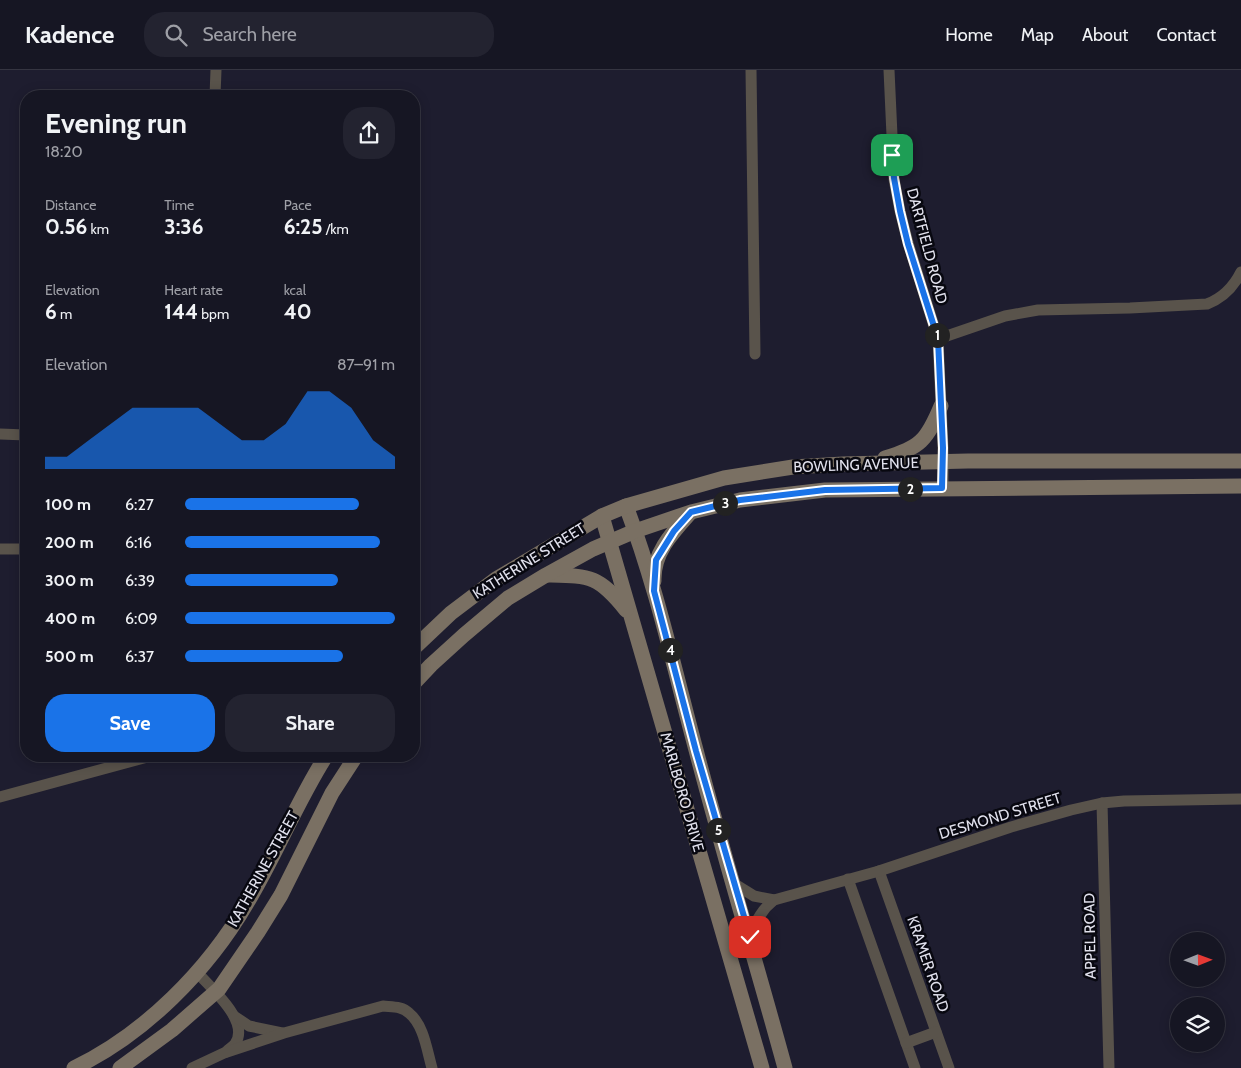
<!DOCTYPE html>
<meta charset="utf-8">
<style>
body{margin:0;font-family:Cabin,sans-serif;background:#232330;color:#f1f3f6;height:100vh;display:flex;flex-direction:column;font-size:19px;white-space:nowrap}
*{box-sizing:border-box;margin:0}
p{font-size:16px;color:#9e9fa6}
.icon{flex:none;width:28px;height:28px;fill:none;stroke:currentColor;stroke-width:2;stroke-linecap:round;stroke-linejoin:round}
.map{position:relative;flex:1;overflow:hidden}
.drawer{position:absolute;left:20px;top:20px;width:400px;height:672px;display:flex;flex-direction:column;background:#161623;border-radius:20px;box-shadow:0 2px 12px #0003,0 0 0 1px #353541}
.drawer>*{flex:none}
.needle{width:32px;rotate:89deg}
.tools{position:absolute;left:1170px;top:862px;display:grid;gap:10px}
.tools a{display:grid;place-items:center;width:55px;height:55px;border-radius:50%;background:#161623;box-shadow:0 2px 12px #0003,0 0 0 1px #353541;font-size:25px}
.pin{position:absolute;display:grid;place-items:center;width:42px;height:42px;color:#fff;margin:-21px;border-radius:10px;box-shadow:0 2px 8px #0006}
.km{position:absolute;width:25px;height:25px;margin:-12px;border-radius:50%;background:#222;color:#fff;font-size:14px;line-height:25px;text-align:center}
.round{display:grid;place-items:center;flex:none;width:52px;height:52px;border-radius:20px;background:#232330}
.headline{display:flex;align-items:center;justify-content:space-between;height:85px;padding:0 25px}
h1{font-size:28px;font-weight:700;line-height:38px}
.stats{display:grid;grid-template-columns:repeat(3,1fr);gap:8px;height:85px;padding:5px 25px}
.stats div{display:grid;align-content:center}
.stats b{font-size:21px;font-weight:700}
.stats small{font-size:14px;font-weight:400}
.stats p{font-size:14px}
.chart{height:140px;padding:10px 25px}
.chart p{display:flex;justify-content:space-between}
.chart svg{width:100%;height:90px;margin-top:5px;fill:#1a73e8;opacity:.7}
.primary-button{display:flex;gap:10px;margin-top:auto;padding:10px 25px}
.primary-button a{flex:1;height:58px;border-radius:20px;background:#1a73e8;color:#fff;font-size:20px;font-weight:700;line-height:58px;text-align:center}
.primary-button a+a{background:#232330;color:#f1f3f6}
ul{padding:0 25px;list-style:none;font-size:16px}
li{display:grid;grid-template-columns:80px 60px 1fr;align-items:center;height:38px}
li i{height:12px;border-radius:6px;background:#1a73e8}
header{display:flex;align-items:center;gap:30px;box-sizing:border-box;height:70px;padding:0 25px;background:#161623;border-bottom:1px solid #353541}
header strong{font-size:24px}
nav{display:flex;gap:28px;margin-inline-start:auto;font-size:18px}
.search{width:350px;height:45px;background:#232330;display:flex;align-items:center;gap:12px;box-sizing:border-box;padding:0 18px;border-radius:20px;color:#9e9fa6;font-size:19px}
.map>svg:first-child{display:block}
</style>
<header>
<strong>Kadence</strong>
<div class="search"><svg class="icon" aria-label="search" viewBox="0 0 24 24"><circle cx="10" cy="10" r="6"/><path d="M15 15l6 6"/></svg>Search here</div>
<nav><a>Home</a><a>Map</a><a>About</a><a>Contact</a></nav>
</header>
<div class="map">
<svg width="1241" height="998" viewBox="0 0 1241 998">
<rect width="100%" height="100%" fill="#1e1d2f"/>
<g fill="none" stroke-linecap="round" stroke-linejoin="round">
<g stroke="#59534b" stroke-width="11">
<path d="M751,0L755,284"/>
<path d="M889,0L894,109L900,141L908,173L938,269L943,378V418"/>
<path d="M215,26L216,0"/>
<path d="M938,269L1005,246L1038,240L1130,238L1207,234C1223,228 1233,218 1241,202"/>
<path d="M0,364L26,365"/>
<path d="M0,479H26"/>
<path d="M0,727L151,686"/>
<path d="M1102,733L1109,998"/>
<path d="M879,801L949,998"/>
<path d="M848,809L915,998"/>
<path d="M733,813L754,826L774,830"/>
<path d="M749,867C756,852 761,840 774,830L879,801L1011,757L1071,740L1102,733L1124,731L1241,729"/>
<path d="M197,902C210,918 251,951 235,974C233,977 228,979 226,982"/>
<path d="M234,946L249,956L282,963"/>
<path d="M906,973L936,962"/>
<path d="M192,998L224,983L284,963L383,936C392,937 402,936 409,943C424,955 427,981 432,998"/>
</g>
<g stroke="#7a7063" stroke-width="15">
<path d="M885,388C920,378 927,370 941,336"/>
<path d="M626,436C656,515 674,598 696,680C724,787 756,892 785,998"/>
<path d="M602,446L762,998"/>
<path d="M547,505C590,506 598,505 626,540"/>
<path d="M654,511C653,483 672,463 690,443"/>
<path d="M414,578L451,543L496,509L602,446L626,436L724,408L793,397L843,394L968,391H1241"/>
<path d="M414,613L431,595L464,565L508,528L546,505L593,479L635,461L691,442L740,430L825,420L1241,416"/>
<path d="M74,998C145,964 208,900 247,833C276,785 296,733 326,686"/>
<path d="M120,998L172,960L219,919L258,862L281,825L332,723L356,686"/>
</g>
</g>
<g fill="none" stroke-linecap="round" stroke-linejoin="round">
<g stroke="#fff" stroke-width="10">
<path id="route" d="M750,867L696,681L654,521L656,490L674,461L691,442L740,430L825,420L942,418L943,378L938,269L908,174L900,141L894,108L892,85"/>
</g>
<use href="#route" stroke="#1a73e8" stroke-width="6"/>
</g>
<g text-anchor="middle" stroke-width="5" stroke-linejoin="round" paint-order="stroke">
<g font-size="15" fill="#e1e1ed" stroke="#080810">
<text transform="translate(927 176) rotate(75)" y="5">DARTFIELD ROAD</text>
<text transform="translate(856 395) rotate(-2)" y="5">BOWLING AVENUE</text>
<text transform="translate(529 491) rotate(-32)" y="5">KATHERINE STREET</text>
<text transform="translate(682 722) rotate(74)" y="5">MARLBORO DRIVE</text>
<text transform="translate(1000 746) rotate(-17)" y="5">DESMOND STREET</text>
<text transform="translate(263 799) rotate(-61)" y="5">KATHERINE STREET</text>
<text transform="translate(1090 866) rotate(-91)" y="5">APPEL ROAD</text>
<text transform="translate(928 894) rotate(71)" y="5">KRAMER ROAD</text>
</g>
</g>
</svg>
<div class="tools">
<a><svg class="needle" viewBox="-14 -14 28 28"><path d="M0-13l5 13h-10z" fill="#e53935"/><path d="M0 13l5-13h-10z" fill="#9e9fa6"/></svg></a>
<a><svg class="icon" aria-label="layers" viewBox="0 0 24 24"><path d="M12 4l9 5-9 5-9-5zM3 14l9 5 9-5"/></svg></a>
</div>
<div class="pin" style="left:892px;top:85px;background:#1e9e55"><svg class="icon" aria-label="arrive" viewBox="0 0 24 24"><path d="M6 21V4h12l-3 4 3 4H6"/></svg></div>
<div class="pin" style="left:750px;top:867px;background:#d93025"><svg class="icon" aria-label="check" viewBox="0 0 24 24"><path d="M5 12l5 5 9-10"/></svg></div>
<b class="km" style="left:937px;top:265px">1</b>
<b class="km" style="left:910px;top:419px">2</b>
<b class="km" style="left:725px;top:433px">3</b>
<b class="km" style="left:670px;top:580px">4</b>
<b class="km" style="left:718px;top:760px">5</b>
<section class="drawer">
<div class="headline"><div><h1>Evening run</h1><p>18:20</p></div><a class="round"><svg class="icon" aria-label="share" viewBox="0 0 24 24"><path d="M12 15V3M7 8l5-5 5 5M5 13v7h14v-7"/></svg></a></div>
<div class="stats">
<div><p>Distance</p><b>0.56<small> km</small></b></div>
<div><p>Time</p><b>3:36</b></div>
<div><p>Pace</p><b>6:25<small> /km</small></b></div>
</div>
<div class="stats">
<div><p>Elevation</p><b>6<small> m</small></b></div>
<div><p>Heart rate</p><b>144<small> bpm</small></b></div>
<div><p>kcal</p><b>40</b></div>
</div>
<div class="chart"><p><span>Elevation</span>87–91 m</p>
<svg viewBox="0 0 160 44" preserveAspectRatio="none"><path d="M0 44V38L10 38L20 30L30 22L40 14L50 14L60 14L70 14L80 22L90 30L100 30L110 22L120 6L130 6L140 14L150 30L160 38V44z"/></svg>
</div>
<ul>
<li><b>100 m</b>6:27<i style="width:83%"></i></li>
<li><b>200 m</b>6:16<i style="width:93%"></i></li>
<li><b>300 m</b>6:39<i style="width:73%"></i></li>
<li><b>400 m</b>6:09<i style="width:100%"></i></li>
<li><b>500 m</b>6:37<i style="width:75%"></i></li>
</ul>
<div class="primary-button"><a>Save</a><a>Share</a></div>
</section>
</div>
